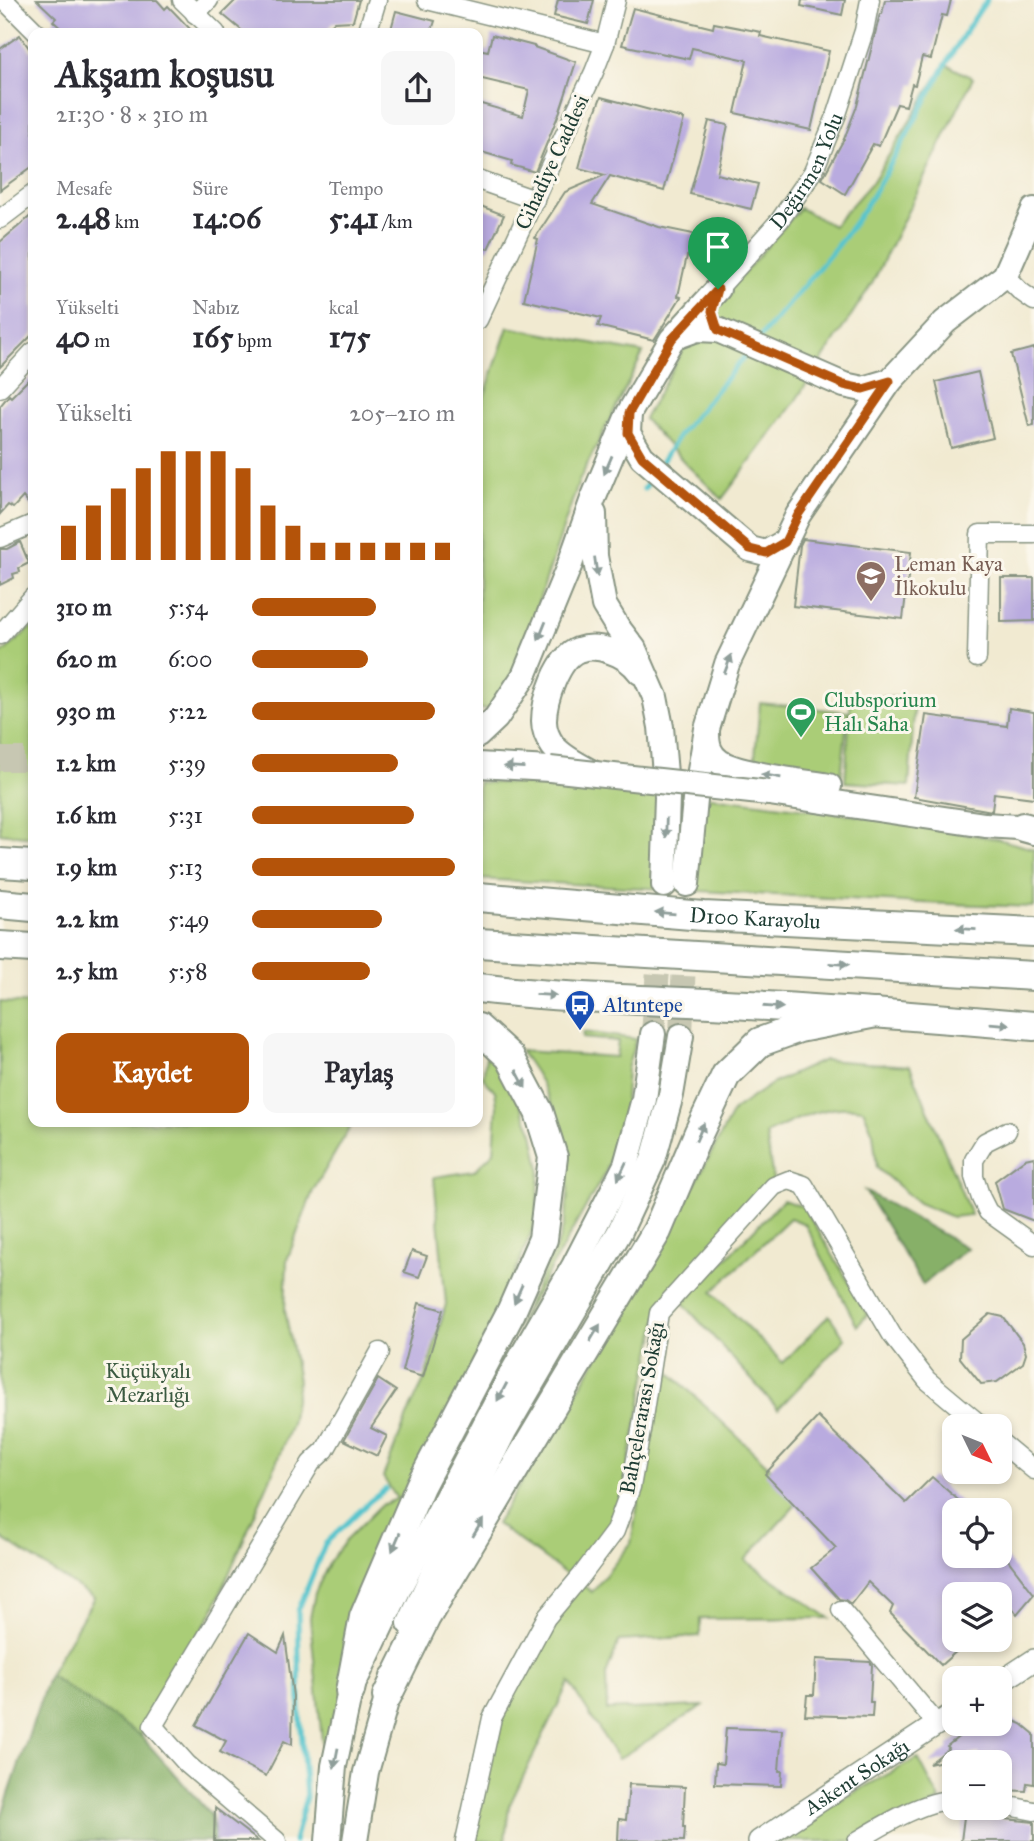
<!DOCTYPE html>
<html lang="tr">
<meta charset="utf-8">
<style>
body{margin:0;font-family:"IM FELL Great Primer",serif;background:#f7f7f7;color:#2b2b33;height:100vh;display:flex;flex-direction:column;font-size:26px;white-space:nowrap}
*{box-sizing:border-box;margin:0}
p{font-size:23px;color:#7c7c81}
.icon{flex:none;width:38px;height:38px;fill:none;stroke:currentColor;stroke-width:2;stroke-linecap:round;stroke-linejoin:round}
.map{position:relative;flex:1;overflow:hidden}
.panel{position:absolute;left:28px;top:28px;width:455px;height:1099px;display:flex;flex-direction:column;background:#fff;border-radius:14px;box-shadow:0 4px 10px #0003}
.panel>*{flex:none}
.needle{width:46px;rotate:133deg}
.fabs{position:absolute;left:942px;top:1414px;display:grid;gap:14px}
.fabs a{display:grid;place-items:center;width:70px;height:70px;border-radius:14px;background:#fff;box-shadow:0 4px 10px #0003;font-size:35px}
.pin{position:absolute;display:grid;place-items:center;width:60px;height:60px;color:#fff;margin:-72px -30px;border-radius:50% 50% 50% 0;rotate:-45deg;box-shadow:0 0 7px #0007}
.pin .icon{rotate:45deg}
.round{display:grid;place-items:center;flex:none;width:74px;height:74px;border-radius:14px;background:#f7f7f7}
.summary{display:flex;align-items:center;justify-content:space-between;height:119px;padding:0 28px}
h1{font-size:38px;font-weight:700;line-height:52px}
.stats{display:grid;grid-template-columns:repeat(3,1fr);gap:10px;height:119px;padding:7px 28px}
.stats div{display:grid;align-content:center}
.stats b{font-size:30px;font-weight:700}
.stats small{font-size:19px;font-weight:400}
.stats p{font-size:19px}
.chart{height:196px;padding:14px 28px}
.chart p{display:flex;justify-content:space-between}
.chart svg{width:100%;height:126px;margin-top:7px;stroke:#b45309;stroke-width:6}
.primary-button{display:flex;gap:14px;margin-top:auto;padding:14px 28px}
.primary-button a{flex:1;height:80px;border-radius:14px;background:#b45309;color:#fff;font-size:28px;font-weight:700;line-height:80px;text-align:center}
.primary-button a+a{background:#f7f7f7;color:#2b2b33}
ul{padding:0 28px;list-style:none;font-size:23px}
li{display:grid;grid-template-columns:112px 84px 1fr;align-items:center;height:52px}
li i{height:18px;border-radius:9px;background:#b45309}
.map>svg:first-child{display:block}
</style>
<div class="map">
<svg width="1034" height="1841" viewBox="0 0 1034 1841">
<rect width="100%" height="100%" fill="#fbf7ec"/>
<filter id="ink" filterUnits="userSpaceOnUse"><feTurbulence type="fractalNoise" baseFrequency=".0143" numOctaves="2"/><feDisplacementMap in="SourceGraphic" scale="14" xChannelSelector="R" yChannelSelector="G"/><feConvolveMatrix kernelMatrix="1 2 1 2 8 2 1 2 1" color-interpolation-filters="sRGB"/></filter>
<filter id="wash" filterUnits="userSpaceOnUse"><feTurbulence type="fractalNoise" baseFrequency=".00686" numOctaves="4" result="noise"/><feDisplacementMap in="SourceGraphic" scale="28" xChannelSelector="R" yChannelSelector="G"/><feGaussianBlur stdDeviation="1.57" result="paint"/><feColorMatrix in="noise" values="0 0 0 0 0 0 0 0 0 0 0 0 0 0 0 0 0 1.4 0 .05"/><feComposite in="paint" operator="in"/></filter>
<g filter="url(#wash)">
<rect width="100%" height="100%" fill="#f1ead1"/>
<g fill="#aacd77" stroke="#648556" stroke-width="2">
<path d="M945,64L973,78L873,282L794,403L722,499L688,466L644,419L693,332L800,208L833,226L873,181Z"/>
<path d="M508,327L643,353L579,481L517,666L495,709H478V415Z"/>
<path d="M33,626V837L0,833V655Z"/>
<path d="M851,695L915,698L909,786L845,782Z"/>
<path d="M760,703L848,712L841,776L754,767Z"/>
<path d="M478,782L656,790L861,816L998,839L1034,849V907L922,903L478,879Z"/>
<path d="M0,1002L33,1004V1122H353L313,1191L287,1260L285,1310L298,1381L291,1424L270,1479L212,1613L151,1711L141,1736L49,1675L94,1598L0,1537Z"/>
<path d="M583,1032L636,1039L627,1069L624,1117L606,1171L508,1344C519,1322 530,1299 541,1277C548,1264 555,1251 560,1238C580,1174 561,1103 520,1051L616,1057L618,1041L582,1038Z"/>
<path d="M486,1056L495,1063L512,1085L533,1133L540,1169L536,1220L518,1266L456,1400L321,1791L323,1752L310,1618L315,1593L329,1563L346,1540L381,1505L397,1499L383,1477L411,1407L425,1379L446,1304L434,1177L474,1171L494,1152L497,1106L495,1091L483,1078Z"/>
<path d="M824,1060L910,1066L971,1215L952,1217L918,1203L877,1168L873,1133L863,1109C827,1103 798,1118 766,1134L774,1186L659,1313L615,1531L580,1583L592,1592L631,1543L662,1365L802,1498L745,1560L829,1618L700,1619V1636L619,1641L606,1675L607,1710L703,1706L618,1759L569,1682L509,1806L505,1841H466L492,1718L580,1584L496,1524L634,1298L734,1110L773,1083Z"/>
<path d="M783,1200L804,1207L868,1314L857,1326L805,1224L790,1218L712,1292L783,1363L829,1315L845,1339L778,1409L683,1303Z"/>
<path d="M918,1758L940,1800L871,1841H764Z"/>
</g>
<g fill="#87b068" stroke="#53764e" stroke-width="2">
<path d="M865,1191L967,1248L923,1285Z"/>
<path d="M49,1675L141,1736L211,1815L216,1841H0V1821Z"/>
</g>
<g fill="none" stroke-linecap="round" stroke-linejoin="round">
<g stroke="#58c5cd" stroke-width="5">
<path d="M758,340C794,296 834,254 865,207C908,140 940,65 987,0"/>
<path d="M661,463L679,435L750,350"/>
<path d="M644,489L654,474"/>
<path d="M294,1841L306,1797L300,1713L298,1611L325,1544L370,1501L386,1489"/>
</g>
</g>
<g id="blocks">
<g fill="#b9abdf">
<path d="M37,0H157L165,9L168,6L194,33H66L53,21L56,18Z"/>
<path d="M236,0H359L353,21L334,22L323,33H245L222,14Z"/>
<path d="M558,0H594L588,24L554,16Z"/>
<path d="M802,0H845L842,15L801,6Z"/>
<path d="M885,0H951L947,16L942,15L931,59L922,57L915,85L912,84L906,106L897,104L879,146L873,144L845,194L822,179L844,139L857,106L880,14H882Z"/>
<path d="M633,8L713,28L714,23L761,32L760,36L829,51L811,130L735,113L747,60L692,48L689,59L622,45Z"/>
<path d="M396,11L435,21L431,33H390Z"/>
<path d="M20,35L33,54V166L0,190V49Z"/>
<path d="M492,35L534,46V47L576,62L560,111L535,172L511,165L512,161L478,151V103L523,116L529,90L478,78V49L488,51Z"/>
<path d="M601,97L684,119L664,191L610,176L592,204L659,227L703,236L697,258L687,256L678,296L681,297L654,340L598,326L601,318L524,300L538,239L535,238L565,192L605,175L579,168L591,123Z"/>
<path d="M709,121L728,125L717,174L758,184L751,209L690,194Z"/>
<path d="M478,205L504,215L488,249L478,246Z"/>
<path d="M33,214V334L0,367V242Z"/>
<path d="M1034,348V425L1029,426L1011,354Z"/>
<path d="M978,372L993,438L951,448L936,382Z"/>
<path d="M33,375V509L23,497L13,508L8,505L0,514V406L9,395L11,397Z"/>
<path d="M803,539L911,552L903,619L793,606L800,545Z"/>
<path d="M20,542L29,563L19,568L20,572L13,574L14,578L0,585V549H7Z"/>
<path d="M1001,578H1034V621L1001,622Z"/>
<path d="M1009,708L1034,712V798L994,793L992,811L914,797L926,715L1007,726Z"/>
<path d="M1034,1157V1221L1003,1209L995,1181L1025,1159Z"/>
<path d="M412,1251L427,1256L419,1277L404,1272Z"/>
<path d="M419,1303L443,1310L423,1377L402,1371Z"/>
<path d="M990,1314L1003,1317L1023,1343L1026,1354L1023,1363L997,1382L981,1384L960,1358L961,1339Z"/>
<path d="M378,1379L396,1391L371,1428L387,1436L377,1456L344,1440Z"/>
<path d="M818,1417L906,1503L932,1477L964,1505L959,1510H954V1556H1003L1008,1560L1034,1594L1017,1614L1006,1599L999,1607V1594H954V1640H969L941,1665L890,1613L893,1606L868,1582L851,1604L845,1600L839,1599L811,1568L836,1548L765,1474Z"/>
<path d="M249,1633L278,1652L285,1636L293,1696L292,1745L284,1741L266,1776L220,1752L226,1741L196,1725Z"/>
<path d="M816,1659L870,1662L872,1665L870,1702H873L872,1717L805,1715L807,1695H814Z"/>
<path d="M999,1715L1022,1724L1034,1734V1784L1027,1783L1026,1791L999,1790V1762H980L979,1753L929,1764L949,1748L947,1746L975,1724H999Z"/>
<path d="M726,1728L782,1730L779,1771H782L781,1786L715,1784L716,1763L723,1764Z"/>
<path d="M629,1784L685,1787L683,1827H685L684,1841L618,1840L619,1819L626,1820Z"/>
<path d="M215,1808L258,1841H214Z"/>
<path d="M965,1809L989,1812L988,1817L1034,1822V1841H961Z"/>
</g>
</g>
</g>
<g filter="url(#ink)">
<use href="#blocks" fill-opacity="0" stroke="#889482" stroke-width="2"/>
<g fill="none" stroke-linecap="round" stroke-linejoin="round">
<g stroke="#c7c7b2" stroke-width="24" stroke-dasharray="24 12" stroke-linecap="butt">
<path d="M0,759H33"/>
<path d="M653,1034L664,893"/>
<path d="M681,1036L687,884"/>
</g>
<g stroke="#889482" stroke-width="21">
<g id="minor">
<path d="M4,0L37,33"/>
<path d="M182,0L216,33"/>
<path d="M427,0L605,44"/>
<path d="M195,14L209,0"/>
<path d="M367,33L377,0"/>
<path d="M478,180L535,200"/>
<path d="M0,219L33,194"/>
<path d="M1005,276L1020,291L1034,301"/>
<path id="s1" d="M718,289L780,220L813,172L837,114L864,31L870,0"/>
<path d="M478,320L594,72L605,44L616,0"/>
<path d="M0,388L33,352"/>
<path d="M0,538L33,524"/>
<path d="M0,635L33,597"/>
<path d="M977,658L980,534H1034"/>
<path d="M1007,1131L985,1142L974,1160V1177L981,1198L988,1212L1034,1245"/>
<path d="M999,1441L1034,1470"/>
<path d="M841,1610L937,1724"/>
<path d="M999,1804L1034,1811"/>
<path d="M277,1841L187,1764L153,1726L311,1463L325,1450L380,1352"/>
<path d="M465,1841L492,1718L546,1618L582,1575L615,1531L631,1487L641,1431L659,1313L774,1186L789,1180L804,1185L892,1335L927,1380L982,1426"/>
<path d="M857,1841C882,1826 925,1799 954,1800"/>
</g>
</g>
<g stroke="#889482" stroke-width="24">
<g id="tertiary">
<path d="M999,1683L1034,1660"/>
<path id="s2" d="M759,1841L954,1713"/>
</g>
</g>
<g stroke="#889482" stroke-width="28">
<g id="secondary">
<path d="M675,337L697,329L718,330L844,385L863,389L890,381"/>
<path d="M629,414L628,433L642,457L750,549L766,553L785,542"/>
<path d="M594,514L595,556L604,605L618,628L634,649L655,697L661,727L667,797L664,885"/>
<path d="M707,733C707,745 709,755 720,762C737,774 805,782 829,786"/>
<path d="M478,735L496,718L524,676L570,564L593,499L629,413L672,339L718,289"/>
<path d="M478,765L550,769"/>
<path d="M593,773C580,766 563,758 553,746C548,739 544,730 544,721C544,700 558,658 578,650C589,646 599,647 610,651C623,655 632,661 640,672"/>
<path d="M769,793L985,825L1034,828"/>
<path d="M687,884L695,800L707,729L727,664L798,515L890,381L945,322L1005,276L1034,210"/>
<path d="M410,1623L447,1544L504,1431L619,1233L653,1160L671,1095L681,1036"/>
<path d="M328,1841L334,1766L350,1691L399,1588L511,1375L574,1266L626,1165L644,1099L653,1034"/>
<path d="M355,1841L366,1772L393,1677"/>
</g>
</g>
<g stroke="#889482" stroke-width="32">
<g id="trunk">
<path d="M1023,827L1034,830"/>
<path d="M0,863L33,865"/>
<path id="s3" d="M478,897L703,916L1034,932"/>
<path d="M0,904L33,907"/>
<path d="M478,943L1034,976"/>
<path d="M0,946L33,948"/>
<path d="M478,988C567,999 658,1000 748,1005C843,1010 939,1018 1034,1026"/>
<path d="M350,1691L364,1617L420,1486L511,1312L543,1239L553,1157L539,1112L510,1057L478,1028"/>
<path d="M387,1696L426,1617L657,1231L699,1132L726,1075L760,1042L799,1028L876,1013"/>
</g>
</g>
<use href="#minor" stroke="#fff" stroke-width="18"/>
<use href="#tertiary" stroke="#fff" stroke-width="21"/>
<use href="#secondary" stroke="#fff" stroke-width="24"/>
<use href="#trunk" stroke="#fff" stroke-width="28"/>
<g stroke="#889482" stroke-width="28" stroke-linecap="butt">
<path id="secondary-bridge" d="M550,769L769,793"/>
</g>
<use href="#secondary-bridge" stroke="#fff" stroke-width="24"/>
</g>
<defs><path id="oneway-solid" d="M-6-.8H1V-3.2L6.5 0L1 3.2V.8H-6Z" transform="scale(1.75)"/></defs>
<g fill="#8f9e9a">
<use href="#oneway-solid" transform="translate(608 465) rotate(113)"/>
<use href="#oneway-solid" transform="translate(596 567) rotate(82)"/>
<use href="#oneway-solid" transform="translate(542 631) rotate(112)"/>
<use href="#oneway-solid" transform="translate(728 664) rotate(-69)"/>
<use href="#oneway-solid" transform="translate(514 767) rotate(-177)"/>
<use href="#oneway-solid" transform="translate(771 776) rotate(-170)"/>
<use href="#oneway-solid" transform="translate(666 828) rotate(92)"/>
<use href="#oneway-solid" transform="translate(665 913) rotate(-175)"/>
<use href="#oneway-solid" transform="translate(966 929) rotate(-177)"/>
<use href="#oneway-solid" transform="translate(839 964) rotate(3)"/>
<use href="#oneway-solid" transform="translate(546 995) rotate(3)"/>
<use href="#oneway-solid" transform="translate(773 1007) rotate(4)"/>
<use href="#oneway-solid" transform="translate(1000 1024) rotate(5)"/>
<use href="#oneway-solid" transform="translate(521 1079) rotate(62)"/>
<use href="#oneway-solid" transform="translate(700 1132) rotate(-66)"/>
<use href="#oneway-solid" transform="translate(622 1171) rotate(115)"/>
<use href="#oneway-solid" transform="translate(518 1294) rotate(114)"/>
<use href="#oneway-solid" transform="translate(595 1333) rotate(-59)"/>
<use href="#oneway-solid" transform="translate(502 1392) rotate(118)"/>
<use href="#oneway-solid" transform="translate(478 1528) rotate(-59)"/>
<use href="#oneway-solid" transform="translate(396 1542) rotate(113)"/>
<use href="#oneway-solid" transform="translate(336 1758) rotate(101)"/>
</g>
</g>
<g fill="none" stroke-linecap="round" stroke-linejoin="round" filter="url(#ink)">
<g stroke="#fff" stroke-width="14">
<path id="route" d="M718,289L712,311L718,330L844,385L863,389L890,381L798,515L785,542L766,553L750,549L642,457L628,433L629,413L672,339Z"/>
</g>
<use href="#route" stroke="#b45309" stroke-width="9"/>
</g>
<defs>
<g id="school-pin" transform="scale(1.575)"><path d="M0 17L-7.5 6A9.5 9.5 0 1 1 7.5 6Z" fill="#8d6e63" stroke="#fbf7ec"/><path d="M0-5L7-2L0 1L-7-2ZM-4 1L0 2.5L4 1V4Q0 6-4 4Z" fill="#fff"/></g>
<g id="stadium-pin" transform="scale(1.575)"><path d="M0 17L-7.5 6A9.5 9.5 0 1 1 7.5 6Z" fill="#2e9e5b" stroke="#fbf7ec"/><path d="M0-5a6.5 5 0 1 0 0 10a6.5 5 0 1 0 0-10ZM-3.5-1.8h7v3.6h-7Z" fill="#fff"/></g>
<g id="bus-pin" transform="scale(1.575)"><path d="M0 17L-7.5 6A9.5 9.5 0 1 1 7.5 6Z" fill="#1a4fb4" stroke="#fbf7ec"/><path d="M-5-6H5V4H4V6H2V4H-2V6H-4V4H-5ZM-3.5-4V0h7V-4ZM-3.5 1.2v1.5H-2V1.2ZM2 1.2v1.5H3.5V1.2Z" fill="#fff"/></g>
</defs>
<g fill-rule="evenodd">
<use href="#school-pin" x="871" y="576"/>
<use href="#stadium-pin" x="801" y="712"/>
<use href="#bus-pin" x="580" y="1005"/>
</g>
<g text-anchor="middle" stroke-width="6" stroke-linejoin="round" paint-order="stroke">
<g font-size="21" fill="#1f3d34" stroke="#fbf7ec">
<text transform="translate(552 162) rotate(-65)" y="7">Cihadiye Caddesi</text>
<text dy="7" stroke="none"><textPath href="#s1" startOffset="149">Değirmen Yolu</textPath></text>
<text dy="7" stroke="none"><textPath href="#s3" startOffset="278">D100 Karayolu</textPath></text>
<text transform="translate(642 1408) rotate(-80)" y="7">Bahçelerarası Sokağı</text>
<text dy="7" stroke="none"><textPath href="#s2" startOffset="117">Askent Sokağı</textPath></text>
</g>
<g font-size="21" fill="#785e54" stroke="#fbf7ec" text-anchor="start">
<text x="894" y="571">Leman Kaya<tspan x="894" dy="24">İlkokulu</tspan></text>
</g>
<g font-size="21" fill="#27864d" stroke="#fbf7ec" text-anchor="start">
<text x="824" y="707">Clubsporium<tspan x="824" dy="24">Halı Saha</tspan></text>
</g>
<g font-size="21" fill="#164399" stroke="#fbf7ec" text-anchor="start">
<text x="603" y="1012">Altıntepe</text>
</g>
<g font-size="21" fill="#3b5a41" stroke="#fbf7ec">
<text x="148" y="1378">Küçükyalı<tspan x="148" dy="24">Mezarlığı</tspan></text>
</g>
</g>
</svg>
<div class="fabs">
<a><svg class="needle" viewBox="-14 -14 28 28"><path d="M0-13l5 13h-10z" fill="#e53935"/><path d="M0 13l5-13h-10z" fill="#7c7c81"/></svg></a>
<a><svg class="icon" aria-label="locate" viewBox="0 0 24 24"><circle cx="12" cy="12" r="6"/><path d="M12 2v4M12 18v4M2 12h4M18 12h4"/></svg></a>
<a><svg class="icon" aria-label="layers" viewBox="0 0 24 24"><path d="M12 4l9 5-9 5-9-5zM3 14l9 5 9-5"/></svg></a>
<a>+</a>
<a>−</a>
</div>
<div class="pin" style="left:718px;top:289px;background:#1e9e55"><svg class="icon" aria-label="arrive" viewBox="0 0 24 24"><path d="M6 21V4h12l-3 4 3 4H6"/></svg></div>
<section class="panel">
<div class="summary"><div><h1>Akşam koşusu</h1><p>21:30 · 8 × 310 m</p></div><a class="round"><svg class="icon" aria-label="share" viewBox="0 0 24 24"><path d="M12 15V3M7 8l5-5 5 5M5 13v7h14v-7"/></svg></a></div>
<div class="stats">
<div><p>Mesafe</p><b>2.48<small> km</small></b></div>
<div><p>Süre</p><b>14:06</b></div>
<div><p>Tempo</p><b>5:41<small> /km</small></b></div>
</div>
<div class="stats">
<div><p>Yükselti</p><b>40<small> m</small></b></div>
<div><p>Nabız</p><b>165<small> bpm</small></b></div>
<div><p>kcal</p><b>175</b></div>
</div>
<div class="chart"><p><span>Yükselti</span>205–210 m</p>
<svg viewBox="0 0 160 44" preserveAspectRatio="none"><path d="M5 44V32M15 44V25M25 44V19M35 44V12M45 44V6M55 44V6M65 44V6M75 44V12M85 44V25M95 44V32M105 44V38M115 44V38M125 44V38M135 44V38M145 44V38M155 44V38"/></svg>
</div>
<ul>
<li><b>310 m</b>5:54<i style="width:61%"></i></li>
<li><b>620 m</b>6:00<i style="width:57%"></i></li>
<li><b>930 m</b>5:22<i style="width:90%"></i></li>
<li><b>1.2 km</b>5:39<i style="width:72%"></i></li>
<li><b>1.6 km</b>5:31<i style="width:80%"></i></li>
<li><b>1.9 km</b>5:13<i style="width:100%"></i></li>
<li><b>2.2 km</b>5:49<i style="width:64%"></i></li>
<li><b>2.5 km</b>5:58<i style="width:58%"></i></li>
</ul>
<div class="primary-button"><a>Kaydet</a><a>Paylaş</a></div>
</section>
</div>
